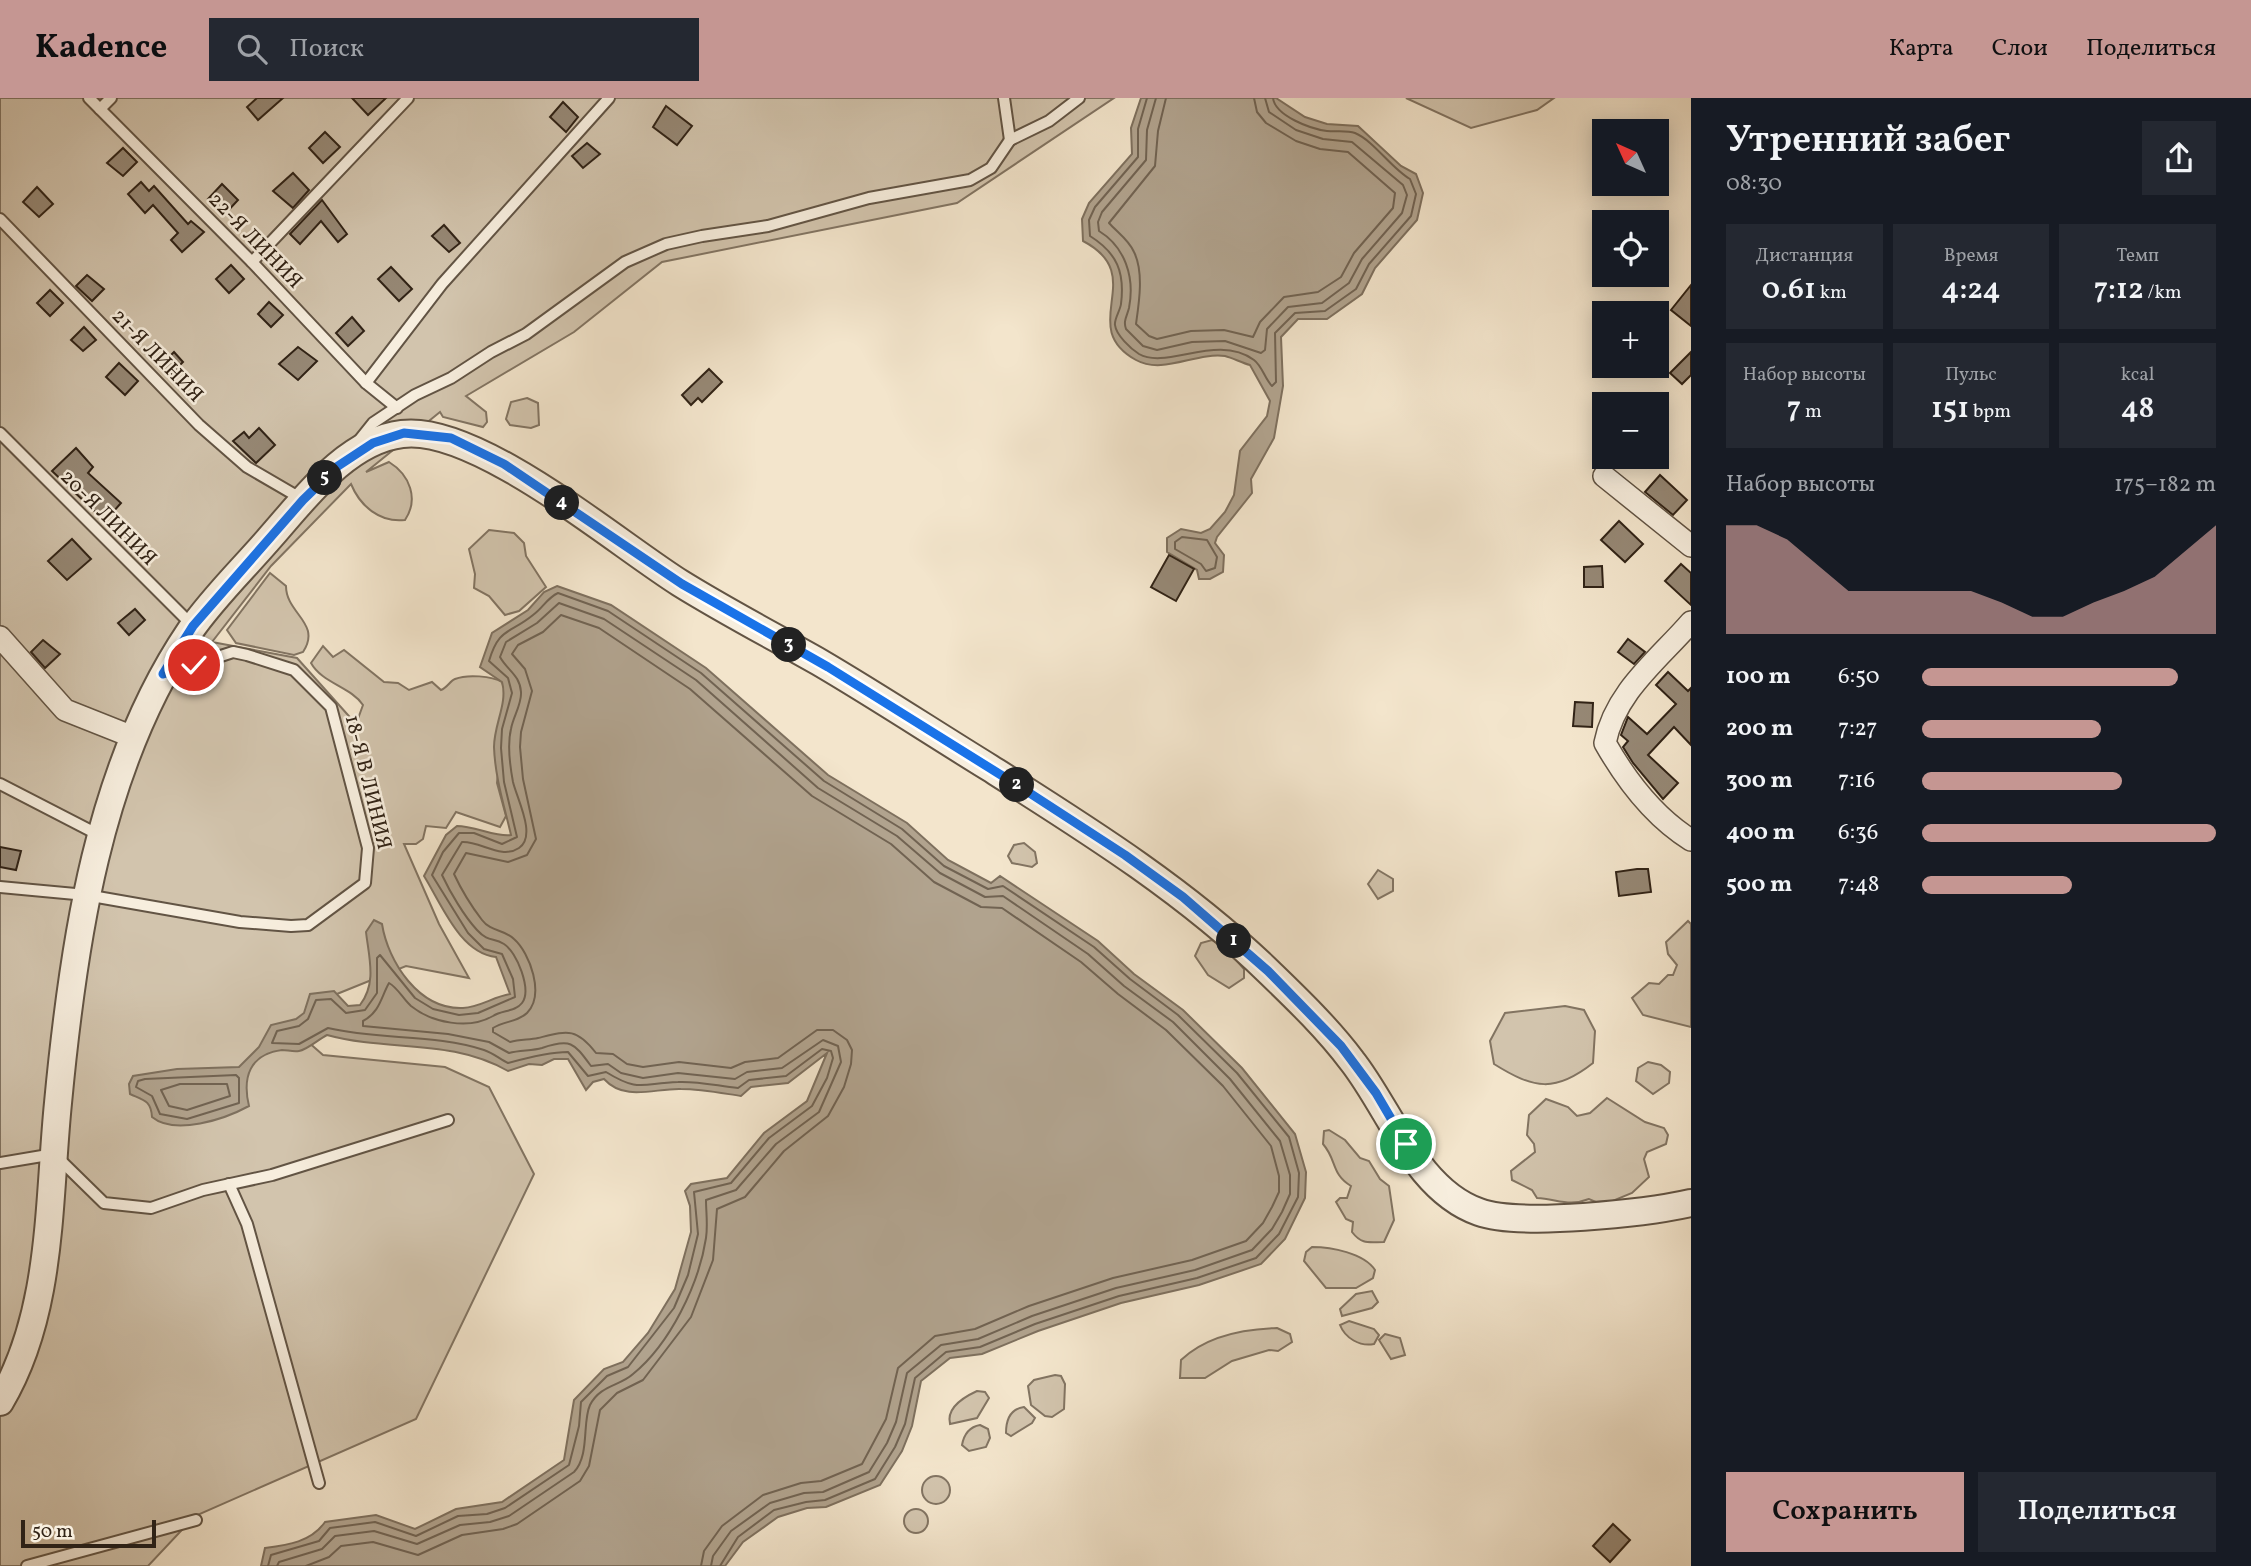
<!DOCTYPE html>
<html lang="ru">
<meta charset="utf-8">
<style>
body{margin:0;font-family:Vollkorn,serif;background:#242831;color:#f1f3f6;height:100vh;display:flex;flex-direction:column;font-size:26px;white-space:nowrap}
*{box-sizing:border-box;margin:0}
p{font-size:23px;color:#9ea1a6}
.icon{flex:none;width:38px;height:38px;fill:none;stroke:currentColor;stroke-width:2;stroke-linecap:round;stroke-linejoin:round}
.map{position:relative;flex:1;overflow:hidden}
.details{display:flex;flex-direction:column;background:#171b24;width:560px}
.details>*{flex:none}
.needle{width:46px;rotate:315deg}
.controls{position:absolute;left:1592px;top:21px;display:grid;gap:14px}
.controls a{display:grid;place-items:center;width:77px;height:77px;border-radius:0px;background:#171b24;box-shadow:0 4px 18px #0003;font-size:35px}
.scale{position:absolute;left:21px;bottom:18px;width:135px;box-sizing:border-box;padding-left:7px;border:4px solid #312316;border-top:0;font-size:19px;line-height:24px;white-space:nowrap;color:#312316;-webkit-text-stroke:5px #f7eede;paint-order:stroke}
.pin{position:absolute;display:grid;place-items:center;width:60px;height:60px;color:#fff;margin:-30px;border:4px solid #fff;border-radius:50%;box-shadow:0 2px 7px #0007}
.km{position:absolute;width:35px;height:35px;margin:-18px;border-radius:50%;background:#222;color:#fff;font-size:19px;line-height:35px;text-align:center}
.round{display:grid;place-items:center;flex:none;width:74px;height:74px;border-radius:0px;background:#242831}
.headline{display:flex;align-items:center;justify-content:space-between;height:119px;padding:0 35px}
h1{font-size:38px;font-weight:600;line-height:52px}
.metrics{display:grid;grid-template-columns:repeat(3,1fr);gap:10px;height:119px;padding:7px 35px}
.metrics div{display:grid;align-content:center;border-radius:0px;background:#242831;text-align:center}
.metrics b{font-size:30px;font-weight:600}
.metrics small{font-size:19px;font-weight:400}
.metrics p{font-size:19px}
.chart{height:196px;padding:14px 35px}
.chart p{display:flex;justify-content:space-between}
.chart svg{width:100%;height:126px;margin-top:7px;fill:#c59692;opacity:.7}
.button{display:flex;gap:14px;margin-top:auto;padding:14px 35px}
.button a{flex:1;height:80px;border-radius:0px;background:#c59692;color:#111;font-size:28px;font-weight:600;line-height:80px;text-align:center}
.button a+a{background:#242831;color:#f1f3f6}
ul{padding:0 35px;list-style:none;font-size:23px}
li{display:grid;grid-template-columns:112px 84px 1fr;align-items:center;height:52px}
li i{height:18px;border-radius:9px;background:#c59692}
header{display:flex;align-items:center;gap:42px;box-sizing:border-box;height:98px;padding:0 35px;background:#c59692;color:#111}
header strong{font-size:33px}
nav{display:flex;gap:38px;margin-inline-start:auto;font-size:24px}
.search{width:490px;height:63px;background:#242831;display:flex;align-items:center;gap:18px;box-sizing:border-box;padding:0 24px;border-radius:0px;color:#9ea1a6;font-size:26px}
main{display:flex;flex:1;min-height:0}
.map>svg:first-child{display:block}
</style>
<header>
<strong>Kadence</strong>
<div class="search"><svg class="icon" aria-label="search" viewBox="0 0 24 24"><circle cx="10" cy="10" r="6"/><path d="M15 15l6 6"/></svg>Поиск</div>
<nav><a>Карта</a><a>Слои</a><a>Поделиться</a></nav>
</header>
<main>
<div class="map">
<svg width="1691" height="1468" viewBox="0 0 1691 1468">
<rect width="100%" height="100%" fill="#f3e5cc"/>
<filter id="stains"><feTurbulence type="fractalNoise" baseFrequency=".00286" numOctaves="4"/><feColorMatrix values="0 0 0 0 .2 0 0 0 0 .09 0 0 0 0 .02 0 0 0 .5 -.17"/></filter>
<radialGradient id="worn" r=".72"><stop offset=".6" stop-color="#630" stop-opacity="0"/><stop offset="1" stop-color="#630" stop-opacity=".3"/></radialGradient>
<g fill="#d2c4ad" stroke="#827462" stroke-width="2">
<path d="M0,0H1114L957,105L662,164L574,234L466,298L486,314L487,324L483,329L443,319L440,314L366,374L389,364C410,377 419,401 405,422C380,425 360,408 351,386L271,468L212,544L297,560L356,626L363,607C351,589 322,585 311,565L323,548L333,559L344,552L384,584L398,585L409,592L432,584L441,592C447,590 450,583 455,581C467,576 492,578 502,584L506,596L497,685L506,718L500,729L456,714L446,730L426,728L423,741L416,746H404L439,826L469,880L406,868L332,898L290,928L323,957L445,969L489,989L534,1076L416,1321L195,1418L148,1468H0Z"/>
<path d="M1406,0H1554L1537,12L1471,30Z"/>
<path d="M527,300L538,305L539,327L531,330L510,327L506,321L511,304Z"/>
<path d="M489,432L514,435L524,445L526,458L546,489L519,513L505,517L489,498L474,490L475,476L469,451Z"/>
<path d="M270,475L286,488C286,516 322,525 303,554L294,557L236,545L227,532Z"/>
<path d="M1024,745L1035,754L1037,765L1032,769L1012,765L1008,758L1014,747Z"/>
<path d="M1378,772L1393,781V793L1378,801L1368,786Z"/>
<path d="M1688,823L1691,826V929L1643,917L1632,900L1649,885L1659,886L1668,877H1673L1677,867L1668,856L1666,844Z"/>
<path d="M1212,842L1224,848L1244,871V880L1229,890L1208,877L1195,858L1201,845Z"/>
<path d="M1565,908L1584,912L1595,933L1593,965C1555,995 1534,991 1494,966L1490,943L1505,915Z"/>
<path d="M1648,964L1661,967L1670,974L1669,985L1653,996L1636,983L1638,970Z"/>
<path d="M1607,1000L1645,1024L1664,1030L1668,1037L1666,1046L1647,1054L1644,1061L1649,1079L1632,1095L1603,1107L1589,1101C1569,1109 1557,1101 1537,1100L1532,1092L1512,1082L1511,1073L1535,1054L1534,1046L1527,1037L1529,1017L1546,1001L1568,1009L1577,1018L1590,1015Z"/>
<path d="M1329,1032L1345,1042L1360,1060L1369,1063L1380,1081L1389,1088L1394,1122L1384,1144C1369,1144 1362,1147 1352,1134L1353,1124L1346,1121L1336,1104L1340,1100H1347L1351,1088C1331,1076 1337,1062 1323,1046L1324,1033Z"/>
<path d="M1312,1149C1331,1149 1364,1155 1375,1172L1373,1180L1356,1190H1326L1304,1163L1306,1154Z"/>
<path d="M1372,1193L1378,1204L1372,1210L1342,1218L1340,1211L1356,1196Z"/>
<path d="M1349,1223L1374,1231L1379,1237L1374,1246C1360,1249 1345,1240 1340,1227Z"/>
<path d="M1277,1230L1290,1236L1292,1244L1278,1253L1269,1252L1232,1263L1205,1280H1180L1181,1262C1206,1238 1244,1231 1277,1230Z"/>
<path d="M1385,1236L1400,1240L1405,1257L1391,1261L1379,1242Z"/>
<path d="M1055,1277L1061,1278L1065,1286L1064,1311L1052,1319L1045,1318L1031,1307L1028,1288L1034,1282Z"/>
<path d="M977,1293L985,1294L989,1300L977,1320L950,1326C946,1310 964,1299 977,1293Z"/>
<path d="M1024,1309L1035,1320L1032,1325L1011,1338L1006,1335C1006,1322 1010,1311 1024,1309Z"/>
<path d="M980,1327L988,1331L990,1340L986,1349L969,1353L962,1347C964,1336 969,1329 980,1327Z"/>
<circle cx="936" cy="1392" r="14"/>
<circle cx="916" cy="1423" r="12"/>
</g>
<g fill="#b1a38e" stroke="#7e705e" stroke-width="2">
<path d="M1141,0H1276L1305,19L1327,26L1358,28L1401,68L1416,76L1423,95L1417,122L1375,170L1362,196L1327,221H1298L1281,239L1283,288L1274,340L1251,381L1252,395L1217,439L1215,445L1224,457L1223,474L1210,481H1199L1197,472L1167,454V440L1181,431L1201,435L1210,431L1225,414L1234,397L1240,353L1267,318L1270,303L1250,267C1242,265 1233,260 1225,258C1196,254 1163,277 1136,262C1075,228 1150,178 1083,143L1082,121L1089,105L1132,56L1131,30Z"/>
<path d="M557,488L611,507L706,570L828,677L907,725L948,762L991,785L1000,778L1098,843L1134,876L1183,912L1242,970L1295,1036L1306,1074L1305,1100L1285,1141L1261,1166L1199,1187L1121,1205L1038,1233L982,1256L950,1260L921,1283L912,1328L902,1353L880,1387L826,1409L807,1410L778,1419L743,1444L725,1468H261L265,1450C288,1447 311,1444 325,1424L376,1417L415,1431L456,1411L502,1404L564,1362L574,1302L604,1271L623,1264L648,1235L675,1191L691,1134L690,1108L685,1093L691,1086L727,1080L764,1035L807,1003L827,955L788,985L751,989L741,998C721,995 701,991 681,991C655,990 625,1004 604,981L593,984L586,992L568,961H554L542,967L529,966L508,973C450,940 389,954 327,937C319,941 307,952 299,953C293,954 287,952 282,952C250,956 242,979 249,1008C225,1021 175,1038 152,1019C151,1002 143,1002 130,996L129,986L133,978L177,971L239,969L259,949L271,927L296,921L304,915L310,896L334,893L348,908L360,907C377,885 369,860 366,834L374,822L382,826C388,864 419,912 463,910C480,909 493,899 510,896L496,859C460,855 442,807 424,778L446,737L457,728C474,728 499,740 511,737C504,707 495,679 494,649C494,626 508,605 502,584L480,569L492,535L528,512L544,494Z"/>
</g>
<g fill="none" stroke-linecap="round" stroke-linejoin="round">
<g stroke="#716352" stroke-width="2">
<path d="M1147,0L1138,31V59L1095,109L1089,122L1090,138C1117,155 1125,174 1121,206C1120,213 1114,221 1115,227C1116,237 1131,251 1139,256C1167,272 1217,235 1254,262C1262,268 1265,281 1272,288L1276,284L1275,235L1295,215L1325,213L1356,191L1369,166L1411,118L1416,96L1410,81C1391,70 1374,43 1355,35C1347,32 1336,34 1327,33C1311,31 1275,18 1273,0"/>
<path d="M1156,0L1147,32L1146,62L1102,114L1098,124L1099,133C1125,149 1135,179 1129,210C1127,218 1123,223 1126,231L1143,248L1157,252L1192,244L1225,243L1261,255L1265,252L1267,231L1288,209L1322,205L1349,185L1362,161L1402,115L1407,97L1403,87L1352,44L1323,41L1296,32L1269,14L1265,0"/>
<path d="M1166,0L1158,33L1155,68L1109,125C1117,134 1129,142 1134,154C1144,174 1139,205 1136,226L1149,238L1157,241L1191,233L1224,232L1253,239L1260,224L1284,199L1318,194L1341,179L1354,155L1393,110L1395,95L1348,54L1320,51L1296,43L1266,25L1257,14L1254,0"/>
<path d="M1182,439L1207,442L1217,459L1215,470L1206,473L1201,466L1175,451V444Z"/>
<path d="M236,977L239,980V1005L187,1021L160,1016L152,998L136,989L138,983L145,981Z"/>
<path d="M180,986H227L230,998L187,1012L169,1008L161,992Z"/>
<path d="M268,1468L271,1457L319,1443L330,1430L375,1424L416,1438L458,1418L487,1416L505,1410L569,1367L579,1328L581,1304L607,1278L628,1269L674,1210L688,1177L698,1136L694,1094L731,1085L769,1040L812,1008L827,980L833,960L831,953L822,951L786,978L749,982L738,990C718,988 698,983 678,984C642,985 640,995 606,974L588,978L568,954C550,954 526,960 508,965C500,961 493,955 484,952C437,936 378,942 328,930L299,946L272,945L277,933L299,928L308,921L316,902L331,901L346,915L365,912L377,895V860L380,857L415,900L433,911L459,917L478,915L515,899L513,881L502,856L484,851L468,835L432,777L443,754L459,735H474L502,746L517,739L504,684L501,650L502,631L512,595L508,580L489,563C499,529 510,536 533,517C543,510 547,500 558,495L608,513L701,575L824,683L902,731L944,768L988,791L1003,788L1094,849L1130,881L1178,917L1237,975L1289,1039L1299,1075L1298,1099L1279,1136L1256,1160L1197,1180L1119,1198L1035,1226L980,1249L946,1254L915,1280L905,1326L895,1349L875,1381L825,1402L806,1404L774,1412L738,1439L720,1468"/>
<path d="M277,1468L279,1464L322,1451L335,1438L374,1433L417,1446L460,1427L490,1424L509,1418L574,1374C590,1357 582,1324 590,1307C600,1287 620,1288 633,1276C670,1246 699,1186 706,1140C708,1127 706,1114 706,1102L736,1092L776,1046L819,1014L841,964L838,948L823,942L782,970L747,974L735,981L678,975L643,980L621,975L608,966L591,968C574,945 571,940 542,950C532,953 520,952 509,955L489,944L448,936L363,928V923C380,914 381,899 389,885C398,890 403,901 411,908C432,925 469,932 493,918C502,912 515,914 522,905C532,892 517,854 504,846C493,839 489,845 477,832C464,818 450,794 442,777L462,744C481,743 501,762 519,750C537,738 517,701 513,684C510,668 507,647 511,631C513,619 522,606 521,594C520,577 507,572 500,559L506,544L537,525L559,505L604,521L696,582L818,690L897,738L940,775L985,799L1003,798L1088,856L1124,888L1173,924L1230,981L1280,1043L1290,1077V1096L1282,1114L1272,1131L1252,1152L1195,1172L1116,1190L1032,1218L978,1241L941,1247L907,1275L896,1324L887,1345L869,1374L823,1394L804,1395L770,1405L731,1433L713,1458L711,1468"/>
<path d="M306,1468L329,1459L341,1448L373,1444L418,1457L462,1437L503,1431L517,1426L580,1383L589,1368L600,1312L617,1295L643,1282L691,1219L713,1162L717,1111L745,1099L784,1053L828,1018L844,989L851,966L852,952L847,942L833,932H817L778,960L745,964L731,970L679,964L643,969L627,966L613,956L596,955C576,929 567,933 538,940C529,942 520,941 510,944L493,934V930C504,923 518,924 527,915C545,897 530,855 514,841C504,831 491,834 482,822C472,809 461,791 454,776L466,755L508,764L527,757L536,741L523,681L520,649L521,634L532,593L525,571L512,556L518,547L543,534L561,517L599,530L690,591L812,698L891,746L934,784L981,809L1002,810L1081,864L1118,896L1166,932L1223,988L1271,1048L1279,1078V1094L1272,1109L1263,1125L1246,1143L1192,1162L1113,1180L1029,1208L975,1231L935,1238L898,1270L886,1321L862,1366L821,1383L801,1385L763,1397L722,1428L704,1453L701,1468"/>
</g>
</g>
<g fill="#968875" stroke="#312316" stroke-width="2">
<path d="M257,0H283L258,22L247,9Z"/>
<path d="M352,0H386L368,17Z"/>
<path d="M563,4L578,19L566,34L550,19Z"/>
<path d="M666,8L692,28L677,47L653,29Z"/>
<path d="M325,34L340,49L323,65L309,50Z"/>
<path d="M587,45L600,56L583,70L572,58Z"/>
<path d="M123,50L137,64L123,78L107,65Z"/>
<path d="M293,75L309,92L293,110L273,93Z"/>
<path d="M141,84L149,93L154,88L188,126L191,123L204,134L182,154L171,142L178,135L153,107L145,115L128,96Z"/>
<path d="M222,86L238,102L224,117L208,101Z"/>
<path d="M37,89L53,106L39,119L23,104Z"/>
<path d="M322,102L347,136L338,144L321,123L300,146L290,136Z"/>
<path d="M444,127L460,145L449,154L432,138Z"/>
<path d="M231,167L244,181L229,195L216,181Z"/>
<path d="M391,169L412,191L399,203L378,181Z"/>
<path d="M87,177L104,191L92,203L76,188Z"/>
<path d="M1691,187V228L1671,212Z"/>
<path d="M50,192L63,205L50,218L37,205Z"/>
<path d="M269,204L283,217L271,229L258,216Z"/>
<path d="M352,219L364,233L348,248L336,235Z"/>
<path d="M84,229L96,242L83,253L71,242Z"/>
<path d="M298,249L317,263L298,282L279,266Z"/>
<path d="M174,254L183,264L170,277L161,267Z"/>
<path d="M1691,254V277L1682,286L1670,275Z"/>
<path d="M119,265L138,283L125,297L106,279Z"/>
<path d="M709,271L722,284L702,304L698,300L691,307L682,297Z"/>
<path d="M259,330L275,347L256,365L233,343L244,334L249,340Z"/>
<path d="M76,350L93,369L88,375L121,405L105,423L52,373Z"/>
<path d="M1660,377L1687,402L1673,417L1645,394Z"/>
<path d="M1619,423L1643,446L1625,464L1601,442Z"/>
<path d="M72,441L91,461L67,482L48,463Z"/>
<path d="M1169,457L1194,471L1176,503L1151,489Z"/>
<path d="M1681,466L1691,475V507L1665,483Z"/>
<path d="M1602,468L1603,489H1584V469Z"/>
<path d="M135,511L145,522L129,537L118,525Z"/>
<path d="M1628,541L1645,554L1634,566L1618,554Z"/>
<path d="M43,542L60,556L45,570L31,554Z"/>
<path d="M1668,574L1688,593L1691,590V647L1674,629L1648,657L1678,685L1663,701L1633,665L1623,649L1628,643L1621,637L1628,619L1647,636L1676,606L1656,587Z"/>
<path d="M1575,604L1593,605L1592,629L1573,628Z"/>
<path d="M0,749L21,753L16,772L0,769Z"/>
<path d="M1637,771H1648L1651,794L1619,798L1616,774Z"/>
<path d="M1613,1426L1630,1442L1610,1464L1593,1448Z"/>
</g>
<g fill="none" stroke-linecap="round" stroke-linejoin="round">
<g stroke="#625444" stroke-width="14">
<g id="service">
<path d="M89,0L252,164L366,285L397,310"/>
<path d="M1004,0L1010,42"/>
<path d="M100,11L111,0"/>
<path d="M1010,42L1049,23L1079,0"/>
<path d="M0,121L199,327L247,369L302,401"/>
<path d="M252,164L408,0"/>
<path d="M366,285L442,186L609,0"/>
<path d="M0,335L193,528"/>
<path d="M357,345L373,325L415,297L451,280L491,254L526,236L625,164L666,146L702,138L768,128L869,100L970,82L991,70L1010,42"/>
<path d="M0,686L101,738"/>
<path d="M0,789L86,797L240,824L291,828L308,827L365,785L368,750L331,609L294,572L247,557L233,554L169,575"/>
<path d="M0,1065L54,1056L104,1105L151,1110L203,1092L272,1077L448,1022"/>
<path d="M229,1086L247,1126L319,1385"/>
<path d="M27,1468L196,1422"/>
</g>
</g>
<g stroke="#625444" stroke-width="24">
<g id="minor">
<path d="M1604,378L1691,448"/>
<path d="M1691,524C1658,562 1615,594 1605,645C1626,682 1654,719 1691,742"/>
<path d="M0,539L65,612L133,639"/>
</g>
</g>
<g stroke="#625444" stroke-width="30">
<path id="tertiary" d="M0,1304C53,1215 48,1105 58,1005C73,846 98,669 190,533C212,501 242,472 268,442C303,403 345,343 402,336C476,326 615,444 680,485C725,513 773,538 819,564C877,598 933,635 990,670C1088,732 1187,794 1270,875C1298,902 1328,931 1352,963C1390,1011 1416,1092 1479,1114C1520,1129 1647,1115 1691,1105"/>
</g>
<use href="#service" stroke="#f7eede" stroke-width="10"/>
<use href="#minor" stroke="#f7eede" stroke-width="21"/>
<use href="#tertiary" stroke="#f7eede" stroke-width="26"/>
</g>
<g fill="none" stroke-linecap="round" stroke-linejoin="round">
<g stroke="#fff" stroke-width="14">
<path id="route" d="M194,567L163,576L193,528L303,402L338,368L373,345L404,335L451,340L504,366L682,486L828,569L1025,692L1125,757L1183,799L1268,873L1341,948L1376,995L1406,1046"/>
</g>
<use href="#route" stroke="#1a73e8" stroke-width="9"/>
</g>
<g text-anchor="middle" stroke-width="5" stroke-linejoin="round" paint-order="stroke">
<g font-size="21" fill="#312316" stroke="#f7eede">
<text transform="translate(256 142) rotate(46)" y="7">22-Я ЛИНИЯ</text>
<text transform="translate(158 257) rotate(46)" y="7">21-Я ЛИНИЯ</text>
<text transform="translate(109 419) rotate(45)" y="7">20-Я ЛИНИЯ</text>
<text transform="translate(369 684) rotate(76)" y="7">18-Я В ЛИНИЯ</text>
</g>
</g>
<rect width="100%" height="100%" filter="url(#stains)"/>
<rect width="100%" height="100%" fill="url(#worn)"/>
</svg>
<div class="controls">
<a><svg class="needle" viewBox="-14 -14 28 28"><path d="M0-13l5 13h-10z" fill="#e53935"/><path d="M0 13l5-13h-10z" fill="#9ea1a6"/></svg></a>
<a><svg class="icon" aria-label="locate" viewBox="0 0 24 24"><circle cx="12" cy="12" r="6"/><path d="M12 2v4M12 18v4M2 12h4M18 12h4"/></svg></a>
<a>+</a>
<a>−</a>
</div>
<div class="scale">50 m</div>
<div class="pin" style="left:1406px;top:1046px;background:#1e9e55"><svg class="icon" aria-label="arrive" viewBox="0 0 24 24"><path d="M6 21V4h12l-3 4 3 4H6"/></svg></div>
<div class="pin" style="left:194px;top:567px;background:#d93025"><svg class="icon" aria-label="check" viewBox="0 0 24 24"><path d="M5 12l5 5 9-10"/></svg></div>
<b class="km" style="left:1234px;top:843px">1</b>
<b class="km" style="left:1017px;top:687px">2</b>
<b class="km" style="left:789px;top:547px">3</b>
<b class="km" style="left:562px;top:405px">4</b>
<b class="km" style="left:325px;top:380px">5</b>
</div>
<section class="details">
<div class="headline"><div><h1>Утренний забег</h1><p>08:30</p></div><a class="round"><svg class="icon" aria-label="share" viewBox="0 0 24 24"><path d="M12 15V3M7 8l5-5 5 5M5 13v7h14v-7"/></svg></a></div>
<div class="metrics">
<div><p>Дистанция</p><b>0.61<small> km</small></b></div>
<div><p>Время</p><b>4:24</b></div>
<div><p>Темп</p><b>7:12<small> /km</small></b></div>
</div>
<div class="metrics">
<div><p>Набор высоты</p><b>7<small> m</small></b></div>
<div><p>Пульс</p><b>151<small> bpm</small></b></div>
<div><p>kcal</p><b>48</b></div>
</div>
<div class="chart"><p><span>Набор высоты</span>175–182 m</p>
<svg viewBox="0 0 160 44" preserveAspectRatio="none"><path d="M0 44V6L10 6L20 11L30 20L40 29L50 29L60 29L70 29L80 29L90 33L100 38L110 38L120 33L130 29L140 24L150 15L160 6V44z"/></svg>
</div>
<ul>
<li><b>100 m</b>6:50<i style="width:87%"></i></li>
<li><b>200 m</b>7:27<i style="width:61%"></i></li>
<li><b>300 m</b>7:16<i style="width:68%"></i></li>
<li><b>400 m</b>6:36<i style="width:100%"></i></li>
<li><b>500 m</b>7:48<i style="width:51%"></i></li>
</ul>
<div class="button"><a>Сохранить</a><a>Поделиться</a></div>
</section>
</main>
